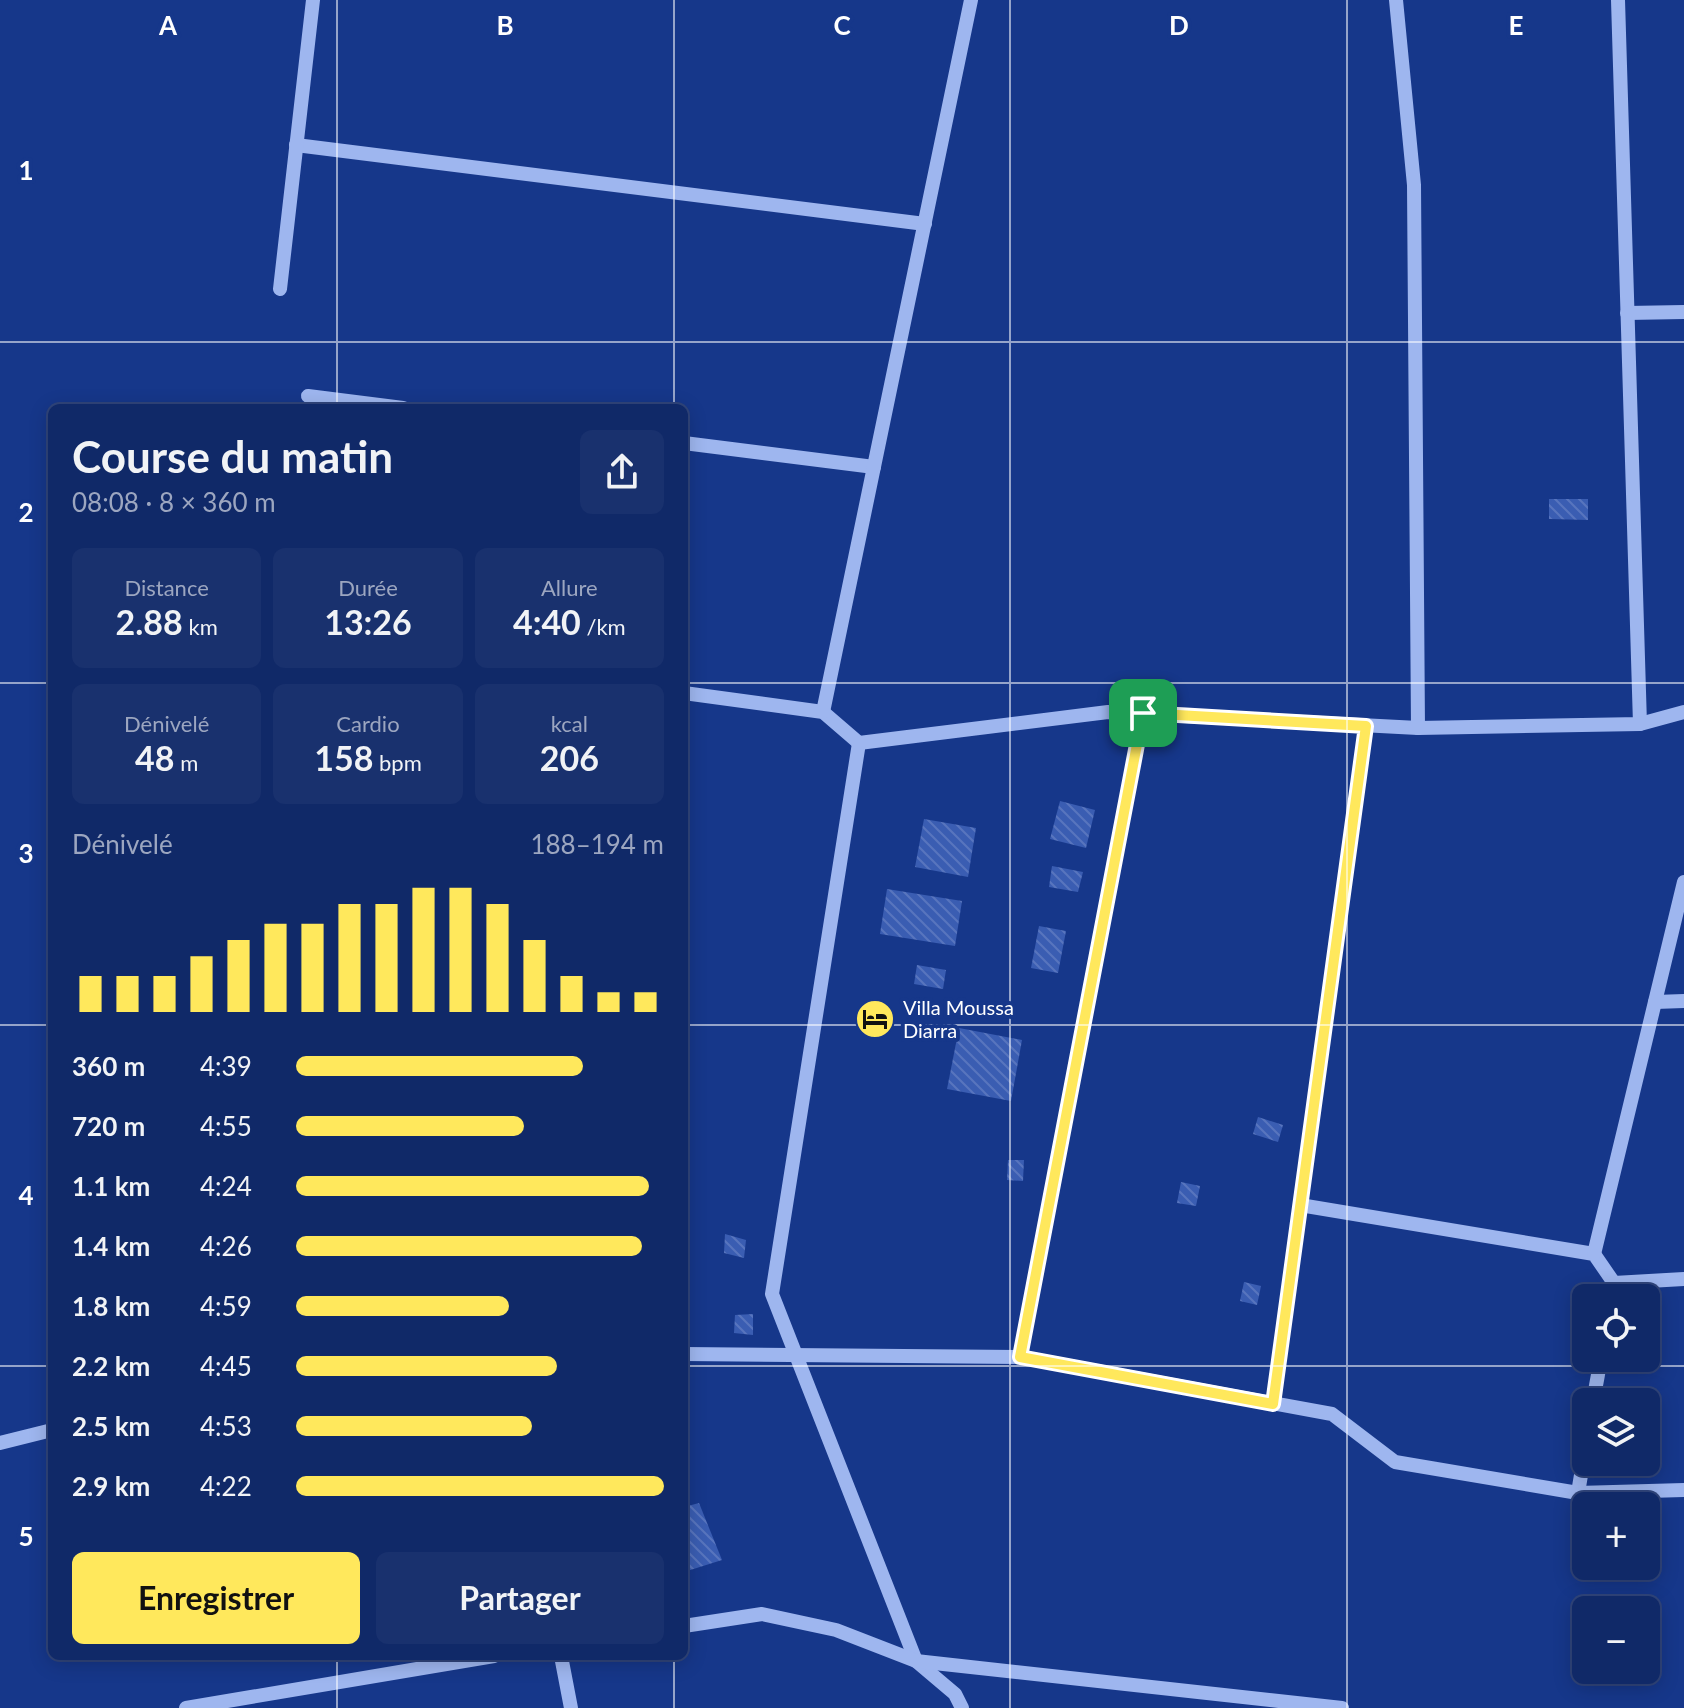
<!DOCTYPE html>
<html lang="fr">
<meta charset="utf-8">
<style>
body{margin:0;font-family:Lato,sans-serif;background:#19316e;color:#f1f3f6;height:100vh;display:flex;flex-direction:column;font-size:30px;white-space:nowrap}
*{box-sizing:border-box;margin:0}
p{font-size:26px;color:#9ca6c0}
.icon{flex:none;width:44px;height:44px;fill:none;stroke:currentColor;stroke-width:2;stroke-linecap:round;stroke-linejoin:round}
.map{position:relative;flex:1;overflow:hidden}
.details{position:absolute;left:48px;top:404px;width:640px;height:1256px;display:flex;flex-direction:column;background:#102968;border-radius:12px;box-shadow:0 4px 20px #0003,0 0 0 2px #30457c}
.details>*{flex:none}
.buttons{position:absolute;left:1572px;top:1284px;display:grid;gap:16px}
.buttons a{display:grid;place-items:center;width:88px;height:88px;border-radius:12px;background:#102968;box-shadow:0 4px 20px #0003,0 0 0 2px #30457c;font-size:40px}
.pin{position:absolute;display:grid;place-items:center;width:68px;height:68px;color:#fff;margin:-34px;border-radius:16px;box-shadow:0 4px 12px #0006}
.round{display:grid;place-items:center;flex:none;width:84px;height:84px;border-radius:12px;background:#19316e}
.overview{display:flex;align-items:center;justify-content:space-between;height:136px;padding:0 24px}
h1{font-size:44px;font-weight:700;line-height:60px}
.figures{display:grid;grid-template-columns:repeat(3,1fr);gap:12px;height:136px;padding:8px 24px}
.figures div{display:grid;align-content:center;border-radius:12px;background:#19316e;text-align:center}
.figures b{font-size:34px;font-weight:700}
.figures small{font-size:22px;font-weight:400}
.figures p{font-size:22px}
.chart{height:224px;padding:16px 24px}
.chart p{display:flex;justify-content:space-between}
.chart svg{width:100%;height:144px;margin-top:8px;stroke:#ffe85c;stroke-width:6}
.action{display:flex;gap:16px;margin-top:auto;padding:16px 24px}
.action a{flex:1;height:92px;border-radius:12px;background:#ffe85c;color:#111;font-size:32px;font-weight:700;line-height:92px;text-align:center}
.action a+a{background:#19316e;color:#f1f3f6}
ul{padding:0 24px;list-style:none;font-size:26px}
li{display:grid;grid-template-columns:128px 96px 1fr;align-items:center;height:60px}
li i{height:20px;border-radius:10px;background:#ffe85c}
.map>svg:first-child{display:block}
</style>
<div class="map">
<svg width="1684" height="1708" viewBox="0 0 1684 1708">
<defs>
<pattern id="building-back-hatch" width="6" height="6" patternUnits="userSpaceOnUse" patternTransform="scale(2)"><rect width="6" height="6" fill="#3a5db2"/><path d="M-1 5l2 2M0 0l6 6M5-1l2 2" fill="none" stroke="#5875be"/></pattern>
</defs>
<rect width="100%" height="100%" fill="#16378a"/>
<g fill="url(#building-back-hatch)">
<path d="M1549,499H1588V520L1549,519Z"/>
<path d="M1060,801L1095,810L1086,848L1050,839Z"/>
<path d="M924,819L976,828L968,877L915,867Z"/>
<path d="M1052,866L1083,872L1078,892L1049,887Z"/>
<path d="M887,889L962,901L955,946L880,934Z"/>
<path d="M1039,926L1066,931L1058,973L1031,968Z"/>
<path d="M917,965L946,970L943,989L914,984Z"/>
<path d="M959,1028L1022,1040L1011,1101L947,1089Z"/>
<path d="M1258,1117L1283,1125L1278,1142L1253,1134Z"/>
<path d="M1008,1160H1024L1023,1181L1007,1180Z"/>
<path d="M1181,1182L1200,1186L1196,1206L1177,1203Z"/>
<path d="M725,1234L746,1240L744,1258L724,1253Z"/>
<path d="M1244,1282L1261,1286L1257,1305L1240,1301Z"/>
<path d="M753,1314V1335L734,1333L735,1315Z"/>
<path d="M699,1503L722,1560L684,1572V1507Z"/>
</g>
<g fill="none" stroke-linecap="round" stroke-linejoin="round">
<g stroke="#9eb6ef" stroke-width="14">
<path d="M1396,0L1414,185L1418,728"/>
<path d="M1618,0L1640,724"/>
<path d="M296,145L925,224"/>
<path d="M280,289L313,0"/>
<path d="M1627,313L1684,312"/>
<path d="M308,396L403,408"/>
<path d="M684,443L874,467"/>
<path d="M684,693L823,712L859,743L1108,712L1418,728L1640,724L1684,712"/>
<path d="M823,712L971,0"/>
<path d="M859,743L772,1294L916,1661L955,1694L962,1708"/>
<path d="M1655,1002L1684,1001"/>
<path d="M1300,1205L1594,1254L1614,1283L1611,1298"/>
<path d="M1594,1254L1684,882"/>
<path d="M1614,1283L1684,1279"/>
<path d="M684,1354L1020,1357L1332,1414L1395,1462L1578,1493L1684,1490"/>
<path d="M1020,1357L1143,713"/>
<path d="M1593,1402L1601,1358"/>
<path d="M1273,1404L1366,726"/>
<path d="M0,1443L52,1430"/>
<path d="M1578,1493L1586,1445"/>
<path d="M684,1626L762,1614L836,1630L916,1661L1342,1708"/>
<path d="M561,1656L571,1708"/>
<path d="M186,1708L494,1656"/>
</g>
</g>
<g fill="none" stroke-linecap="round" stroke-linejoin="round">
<g stroke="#fff" stroke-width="16">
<path id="route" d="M1143,713L1366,726L1273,1404L1020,1357Z"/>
</g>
<use href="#route" stroke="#ffe85c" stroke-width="10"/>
</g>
<path fill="none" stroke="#fff" stroke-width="2" stroke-opacity="0.55" d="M337,0V408M674,0V408M1010,0V1708M1347,0V1708M0,342H1684M0,683H52M684,683H1684M0,1025H52M684,1025H1684M0,1366H52M684,1366H1684M337,1656V1708M674,1656V1708"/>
<defs>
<g id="hotel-disc" transform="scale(2)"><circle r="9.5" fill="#ffe85c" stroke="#16378a"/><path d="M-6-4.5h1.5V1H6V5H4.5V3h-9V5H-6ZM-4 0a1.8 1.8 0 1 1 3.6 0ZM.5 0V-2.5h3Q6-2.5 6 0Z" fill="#111"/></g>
</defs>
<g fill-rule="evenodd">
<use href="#hotel-disc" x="875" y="1019"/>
</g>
<g text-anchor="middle" stroke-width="8" stroke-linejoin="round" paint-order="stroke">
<g font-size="20" fill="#fff" stroke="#16378a" text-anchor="start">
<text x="903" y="1015">Villa Moussa<tspan x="903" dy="23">Diarra</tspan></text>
</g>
</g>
<g font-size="26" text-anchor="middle" font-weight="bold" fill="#fff" stroke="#16378a" stroke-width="8" stroke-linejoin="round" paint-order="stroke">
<text x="168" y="35">A</text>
<text x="505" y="35">B</text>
<text x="842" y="35">C</text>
<text x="1179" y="35">D</text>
<text x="1516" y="35">E</text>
<text x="26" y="180">1</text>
<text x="26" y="522">2</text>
<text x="26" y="863">3</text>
<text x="26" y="1205">4</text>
<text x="26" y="1546">5</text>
</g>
</svg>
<div class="buttons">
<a><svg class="icon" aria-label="locate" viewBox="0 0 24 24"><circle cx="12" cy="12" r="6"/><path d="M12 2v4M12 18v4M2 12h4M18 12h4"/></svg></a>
<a><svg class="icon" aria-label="layers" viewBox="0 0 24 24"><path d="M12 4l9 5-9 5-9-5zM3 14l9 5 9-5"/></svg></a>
<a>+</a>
<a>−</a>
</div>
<div class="pin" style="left:1143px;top:713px;background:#1e9e55"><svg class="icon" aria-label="arrive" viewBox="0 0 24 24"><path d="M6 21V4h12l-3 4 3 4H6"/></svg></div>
<section class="details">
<div class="overview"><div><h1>Course du matin</h1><p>08:08 · 8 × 360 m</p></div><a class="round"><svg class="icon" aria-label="share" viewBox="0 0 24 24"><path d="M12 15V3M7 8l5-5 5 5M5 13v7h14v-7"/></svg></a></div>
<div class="figures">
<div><p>Distance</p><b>2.88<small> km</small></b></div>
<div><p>Durée</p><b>13:26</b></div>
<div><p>Allure</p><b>4:40<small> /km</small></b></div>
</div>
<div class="figures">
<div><p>Dénivelé</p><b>48<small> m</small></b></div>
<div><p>Cardio</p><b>158<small> bpm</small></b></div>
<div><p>kcal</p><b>206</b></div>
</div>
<div class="chart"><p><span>Dénivelé</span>188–194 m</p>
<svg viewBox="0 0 160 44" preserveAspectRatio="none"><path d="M5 44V33M15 44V33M25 44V33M35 44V27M45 44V22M55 44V17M65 44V17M75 44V11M85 44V11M95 44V6M105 44V6M115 44V11M125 44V22M135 44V33M145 44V38M155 44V38"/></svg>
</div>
<ul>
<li><b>360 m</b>4:39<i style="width:78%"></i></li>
<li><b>720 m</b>4:55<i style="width:62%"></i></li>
<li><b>1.1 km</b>4:24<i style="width:96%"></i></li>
<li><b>1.4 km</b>4:26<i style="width:94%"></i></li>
<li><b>1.8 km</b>4:59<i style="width:58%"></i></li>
<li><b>2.2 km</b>4:45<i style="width:71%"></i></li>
<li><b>2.5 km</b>4:53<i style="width:64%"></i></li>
<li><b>2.9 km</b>4:22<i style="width:100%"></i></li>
</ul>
<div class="action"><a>Enregistrer</a><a>Partager</a></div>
</section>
</div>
